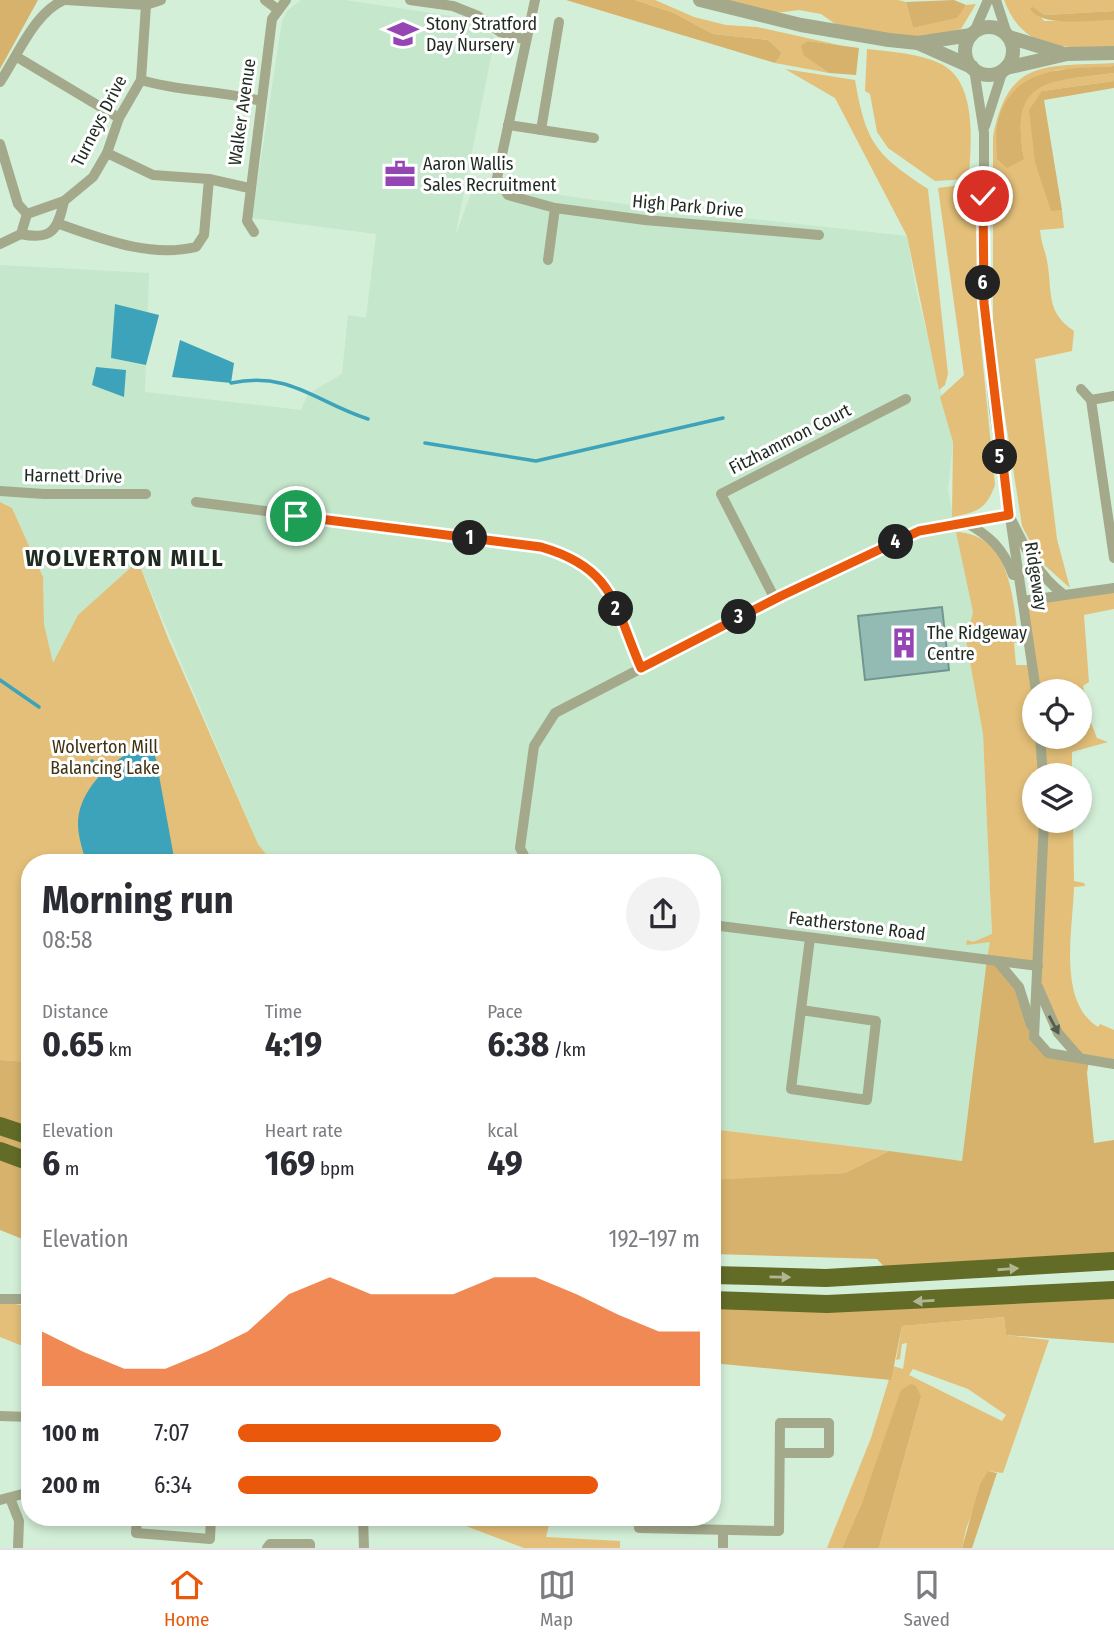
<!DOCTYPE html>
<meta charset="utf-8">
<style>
body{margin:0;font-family:"Fira Sans Condensed",sans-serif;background:#f2f2f3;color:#2b2b33;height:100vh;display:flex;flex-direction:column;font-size:26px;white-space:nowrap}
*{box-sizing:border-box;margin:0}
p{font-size:23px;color:#7c7c81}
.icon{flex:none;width:38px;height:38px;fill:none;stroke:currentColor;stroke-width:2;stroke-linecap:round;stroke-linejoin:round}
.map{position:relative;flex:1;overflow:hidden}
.panel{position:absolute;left:21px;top:854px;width:700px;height:672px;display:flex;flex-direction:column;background:#fff;border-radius:28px;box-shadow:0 4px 10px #0003}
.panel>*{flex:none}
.controls{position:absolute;left:1022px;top:679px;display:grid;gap:14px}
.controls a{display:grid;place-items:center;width:70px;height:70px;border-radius:50%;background:#fff;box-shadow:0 4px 10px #0003;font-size:35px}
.pin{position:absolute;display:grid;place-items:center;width:60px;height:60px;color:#fff;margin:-30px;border:4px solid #fff;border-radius:50%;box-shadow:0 2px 7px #0007}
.km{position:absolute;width:35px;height:35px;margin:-18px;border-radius:50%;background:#222;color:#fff;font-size:19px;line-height:35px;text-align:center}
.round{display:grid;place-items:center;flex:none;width:74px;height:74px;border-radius:37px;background:#f2f2f3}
.headline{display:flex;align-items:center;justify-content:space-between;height:119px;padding:0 21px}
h1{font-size:38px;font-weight:700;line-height:52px}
.figures{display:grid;grid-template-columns:repeat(3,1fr);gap:10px;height:119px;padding:7px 21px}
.figures div{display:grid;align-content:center}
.figures b{font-size:35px;font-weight:700}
.figures small{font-size:19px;font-weight:400}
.figures p{font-size:19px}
.chart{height:196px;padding:14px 21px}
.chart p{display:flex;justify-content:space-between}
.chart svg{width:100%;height:126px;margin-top:7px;fill:#ea580c;opacity:.7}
ul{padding:0 21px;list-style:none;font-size:23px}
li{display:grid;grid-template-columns:112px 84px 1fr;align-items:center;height:52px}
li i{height:18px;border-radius:9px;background:#ea580c}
.tab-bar{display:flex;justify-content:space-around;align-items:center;height:98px;border-top:2px solid #e1e1e2;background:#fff;font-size:19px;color:#7c7c81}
.tab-bar a{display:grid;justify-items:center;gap:4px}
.tab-bar .active{color:#ea580c}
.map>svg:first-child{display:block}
</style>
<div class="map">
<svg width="1114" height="1548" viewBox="0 0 1114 1548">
<rect width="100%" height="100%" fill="#d4efd8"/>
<path fill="#c5e7cb" d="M301,0H345L445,15L471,20L495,37L455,237L477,177L560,195L645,207L907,236L916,289L953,442L948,490L973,612L966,640L983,734L992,935L962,1161L712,1129V863H273L258,844L138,561L78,615L53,664L44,624L43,577L12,508L0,502V265L149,273L145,392L301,410L308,394L342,374L348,315L366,318L376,234L252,218L282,21L287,11Z"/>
<g fill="#e3bf79" fill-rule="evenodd">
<path d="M635,0H655L694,17L726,25L757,27L843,46L808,41L804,56L829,73L775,63L782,53L768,40L713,34L674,13Z"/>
<path d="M711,0H898L906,2L913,28L956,18L966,5L976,4L961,29L920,39L844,30L821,14L799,10L768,14Z"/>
<path d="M1004,0H1114V11L1045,15L1033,7L1044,21L1114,20V47C1065,48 1024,53 1004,0Z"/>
<path d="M867,49C892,52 919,53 941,64C978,82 971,145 969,179L935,181L888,148L877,132L870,94L865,91Z"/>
<path d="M1114,63V66L1056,70L1009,97L1024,159C1009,76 1048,82 1114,73V81L1042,91L1051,210H1062L1064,228L1040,230C1041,244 1047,255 1048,267C1052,295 1047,313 1074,331L1072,351L1035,359L1057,539L1070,588L1041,562L1022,526L993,339V137C1008,57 1046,67 1114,63Z"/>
<path d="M785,69L855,80C866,143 875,154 928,189L948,374L945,385L939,390L907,236L835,98Z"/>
<path d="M975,183L979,325L995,485C986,510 977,512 952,517L953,442L940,397L964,375L938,188Z"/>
<path d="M0,502L12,508L43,577L44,624L53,663L78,615L138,561L168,638L258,844L273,863H30V1062L0,1060Z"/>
<path d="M956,532C1011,534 1013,599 1019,642L1014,643L1016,665H1030L1023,601L1114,588V609L1084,615L1089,682L1083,686L1089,718L1097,738L1108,742L1072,752V775H1034V821H1073L1074,881L1084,883L1085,886L1074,887C1073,929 1057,1001 1098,1027L1100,1024L1114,1030V1064L1081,1058L1048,1014L1038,966L987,959L990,942L966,945L967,940L973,942L992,934L983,734L966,640L973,612ZM1034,691H1080V737H1034Z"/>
<path d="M712,1129L889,1151L845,1173L718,1181L712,1180Z"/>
<path d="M0,1301L30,1307V1349L0,1337Z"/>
<path d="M1004,1317L1006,1335L1049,1340L1003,1473L988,1471L966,1529L962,1548H879L921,1397L863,1500L842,1548H827L871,1438L893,1366L903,1369L907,1343L902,1344L900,1359L896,1360L902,1326ZM913,1369L968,1389L1006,1415L1002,1421L909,1375Z"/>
<path d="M442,1517H551L546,1537L620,1541V1548H524Z"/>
</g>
<g fill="#d6b26c">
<path d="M0,0H38L0,69Z"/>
<path d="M566,0H635L674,13L713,34L768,40L782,53L775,63Z"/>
<path d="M954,0L966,5L957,18L913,28L906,2Z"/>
<path d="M1033,7L1045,15L1114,11V20C1094,20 1039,28 1030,8Z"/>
<path d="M808,41L859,48L856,75L829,73L804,56L801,46Z"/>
<path d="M1114,66V73C1048,82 1009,77 1024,159L1007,168L997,159C997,147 995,132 998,121C1013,65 1067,69 1114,66Z"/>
<path d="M1114,81V88L1044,100L1062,210L1051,211L1035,162L1029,110L1042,91Z"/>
<path d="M987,959L1006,969L1041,1049L1089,1060L1087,1073L1094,1143L1114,1140V1261L893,1276L877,1259L712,1254V1180L845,1173L889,1151L962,1161Z"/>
<path d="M0,1060L30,1062V1242L0,1230Z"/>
<path d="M1114,1290V1343L1006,1335L1004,1317L902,1326L891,1380L712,1363V1300Z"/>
<path d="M911,1384L916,1386L921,1397L879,1548H842L863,1500L901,1390Z"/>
<path d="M988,1471L997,1473L972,1548H962L980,1484Z"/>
</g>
<g fill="#3da3bb">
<path d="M115,304L159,315L146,365L111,358Z"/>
<path d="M180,340L234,363L231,383L172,377Z"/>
<path d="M96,367L126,370L124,397L92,385Z"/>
<path d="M143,746L152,748L156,759L175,863H86C83,850 78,837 78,824C78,789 113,758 143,746Z"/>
</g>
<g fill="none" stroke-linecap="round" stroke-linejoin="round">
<g stroke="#3da3bb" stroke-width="3.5">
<path d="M231,383C291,371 315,402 368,419"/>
<path d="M425,443L536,461L723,418"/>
<path d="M0,680L39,707"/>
<path d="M92,761L104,777"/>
</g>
</g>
<path fill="#94bbb3" stroke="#70968f" stroke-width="2" d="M942,607L949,670L865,680L858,616Z"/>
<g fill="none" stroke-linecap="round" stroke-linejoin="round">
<g stroke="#a3a98a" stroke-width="10">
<path d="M66,0L146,5L161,0"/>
<path d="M265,0L277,9"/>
<path d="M410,0L453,6L478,16L500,32L526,40"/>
<path d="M535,0L497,178L508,195L555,208L548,260"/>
<path d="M996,0L1007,34"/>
<path d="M974,32L988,0"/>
<path d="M17,57L119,118"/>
<path d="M974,69L984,133V304L994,410L1036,691"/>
<path d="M141,80C180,92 221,90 260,101"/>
<path d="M0,82C18,55 34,13 64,0"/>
<path d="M508,125L594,138"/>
<path d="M985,126L1003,70"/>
<path d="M541,130L559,22"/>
<path d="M0,144L18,204L27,214"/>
<path d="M107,153L153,175L209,179L249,188"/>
<path d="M555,208L645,220L819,235"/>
<path d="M59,224C103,239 149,258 196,247L204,235L209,179"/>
<path d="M254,232L247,221L272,19L286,0"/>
<path d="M21,234C52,241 58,229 64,201"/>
<path d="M0,244L21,234L27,214L64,201L93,177L107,153L119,118L141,80L146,5"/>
<path d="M1081,389L1091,400"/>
<path d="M1114,396L1091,400L1114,558"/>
<path d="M0,491L44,494H146"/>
<path d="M196,502L541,547C614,568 614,605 641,668"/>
<path d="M965,522C990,536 1003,548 1013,575"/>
<path d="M775,599L721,494L906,399"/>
<path d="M1023,601L1114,588"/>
<path d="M1040,737L1043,775"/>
<path d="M1044,821L1034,1037L1048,1053L1114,1064"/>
<path d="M528,863L520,848L534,746L555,713L775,599L919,531L1009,515C1024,545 1036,574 1063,594"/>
<path d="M712,925L1038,966"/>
<path d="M998,962L1019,987L1031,1025"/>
<path d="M1038,987L1058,1033L1079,1057"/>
<path d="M801,1010L876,1021L867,1100L791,1089L810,938"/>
<path d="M0,1299H30"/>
<path d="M0,1416L30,1417"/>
<path d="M10,1498L19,1521L18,1548"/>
<path d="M0,1500L30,1492"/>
<path d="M137,1517L136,1533L210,1539L211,1517"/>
<path d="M363,1517L364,1548"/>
<path d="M639,1517V1528L779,1531L780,1423H829V1453H780"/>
<path d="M723,1531V1548"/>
<path d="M267,1548L270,1544H310V1548"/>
</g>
<g stroke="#a3a98a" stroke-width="14">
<path d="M700,0L801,25L889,40L918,43L971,35"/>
<circle cx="989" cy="51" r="24"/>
<path d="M1009,37L1061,53"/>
<path d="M918,43L972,67"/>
<path d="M1006,68L1067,54L1114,53"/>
</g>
<g stroke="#626c27" stroke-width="18">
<path d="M0,1126L30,1136"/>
<path d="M0,1151L30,1162"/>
<path d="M712,1275L826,1278L1114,1261"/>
<path d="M712,1300L827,1304L1114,1290"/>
</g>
</g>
<defs><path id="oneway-solid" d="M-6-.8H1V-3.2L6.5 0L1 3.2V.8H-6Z" transform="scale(1.75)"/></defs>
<use fill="#545d4b" href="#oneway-solid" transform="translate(1054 1025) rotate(62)"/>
<g fill="#b0b693">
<use href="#oneway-solid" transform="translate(1008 1269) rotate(-4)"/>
<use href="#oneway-solid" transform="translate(780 1277) rotate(1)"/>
<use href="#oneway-solid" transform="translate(924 1301) rotate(177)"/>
</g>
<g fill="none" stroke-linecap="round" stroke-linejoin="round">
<g stroke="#fff" stroke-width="14">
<path id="route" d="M296,516L541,547C614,568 614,605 641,668L781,596L919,531L1009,515L984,303L983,196"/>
</g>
<use href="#route" stroke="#ea580c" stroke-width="9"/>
</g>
<defs>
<g id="school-bare" transform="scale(2.415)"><path d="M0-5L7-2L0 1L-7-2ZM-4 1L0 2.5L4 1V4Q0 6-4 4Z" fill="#9645b5" stroke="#fff" stroke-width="2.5" paint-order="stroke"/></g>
<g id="office-bare" transform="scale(2.415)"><path d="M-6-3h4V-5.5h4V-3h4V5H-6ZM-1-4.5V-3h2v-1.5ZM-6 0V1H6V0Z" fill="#9645b5" stroke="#fff" stroke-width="2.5" paint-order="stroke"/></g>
<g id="building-bare" transform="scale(2.415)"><path d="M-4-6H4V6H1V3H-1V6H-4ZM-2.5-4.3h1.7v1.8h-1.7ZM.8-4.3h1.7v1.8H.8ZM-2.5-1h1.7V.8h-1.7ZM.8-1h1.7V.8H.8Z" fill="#9645b5" stroke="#fff" stroke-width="2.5" paint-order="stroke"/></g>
</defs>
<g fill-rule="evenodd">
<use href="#school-bare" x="403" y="34"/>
<use href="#office-bare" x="400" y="174"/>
<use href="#building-bare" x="904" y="643"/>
</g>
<g text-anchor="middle" stroke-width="6" stroke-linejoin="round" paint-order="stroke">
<g font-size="18" fill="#1f2a21" stroke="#fff" text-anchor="start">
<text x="426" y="30">Stony Stratford<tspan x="426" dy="21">Day Nursery</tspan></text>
<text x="423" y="170">Aaron Wallis<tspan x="423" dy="21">Sales Recruitment</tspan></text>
<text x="927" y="639">The Ridgeway<tspan x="927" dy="21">Centre</tspan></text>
</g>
<g font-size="18" fill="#1f2a21" stroke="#fff">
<text transform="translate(242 112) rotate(-82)" y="6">Walker Avenue</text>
<text transform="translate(99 121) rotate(-63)" y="6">Turneys Drive</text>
<text transform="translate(688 206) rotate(5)" y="6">High Park Drive</text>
<text transform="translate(790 439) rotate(-27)" y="6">Fitzhammon Court</text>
<text transform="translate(73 476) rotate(1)" y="6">Harnett Drive</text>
<text transform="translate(1036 576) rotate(81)" y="6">Ridgeway</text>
<text transform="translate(857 926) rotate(7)" y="6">Featherstone Road</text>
</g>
<g font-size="18" fill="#413213" stroke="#fff">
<text x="105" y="753">Wolverton Mill<tspan x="105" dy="21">Balancing Lake</tspan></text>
</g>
<g font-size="24" font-weight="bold" letter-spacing="2" fill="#1f2a21" stroke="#fff">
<text x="125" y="566">WOLVERTON MILL</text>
</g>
</g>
</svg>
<div class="controls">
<a><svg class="icon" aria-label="locate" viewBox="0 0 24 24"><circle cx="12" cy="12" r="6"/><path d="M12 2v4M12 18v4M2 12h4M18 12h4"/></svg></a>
<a><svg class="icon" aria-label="layers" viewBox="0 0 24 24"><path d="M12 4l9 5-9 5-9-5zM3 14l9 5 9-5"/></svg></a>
</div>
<div class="pin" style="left:296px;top:516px;background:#1e9e55"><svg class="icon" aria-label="arrive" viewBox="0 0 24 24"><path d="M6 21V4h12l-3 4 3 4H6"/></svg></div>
<div class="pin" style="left:983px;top:196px;background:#d93025"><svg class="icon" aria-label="check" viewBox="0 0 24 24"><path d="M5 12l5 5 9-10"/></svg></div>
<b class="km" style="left:470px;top:538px">1</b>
<b class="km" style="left:616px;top:609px">2</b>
<b class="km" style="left:739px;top:617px">3</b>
<b class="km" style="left:896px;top:542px">4</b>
<b class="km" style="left:1000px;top:457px">5</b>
<b class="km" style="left:983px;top:283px">6</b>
<section class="panel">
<div class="headline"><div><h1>Morning run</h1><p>08:58</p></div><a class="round"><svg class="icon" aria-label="share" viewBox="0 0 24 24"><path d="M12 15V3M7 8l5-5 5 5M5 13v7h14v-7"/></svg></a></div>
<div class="figures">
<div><p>Distance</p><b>0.65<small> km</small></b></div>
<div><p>Time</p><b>4:19</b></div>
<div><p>Pace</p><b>6:38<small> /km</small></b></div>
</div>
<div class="figures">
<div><p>Elevation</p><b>6<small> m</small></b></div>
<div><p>Heart rate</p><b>169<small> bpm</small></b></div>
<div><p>kcal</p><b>49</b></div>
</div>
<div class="chart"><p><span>Elevation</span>192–197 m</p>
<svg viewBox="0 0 160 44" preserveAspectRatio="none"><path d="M0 44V25L10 32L20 38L30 38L40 32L50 25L60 12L70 6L80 12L90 12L100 12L110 6L120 6L130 12L140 19L150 25L160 25V44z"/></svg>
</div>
<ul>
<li><b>100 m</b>7:07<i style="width:57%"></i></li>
<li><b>200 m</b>6:34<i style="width:78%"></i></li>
</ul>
</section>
</div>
<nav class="tab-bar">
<a class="active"><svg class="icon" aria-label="home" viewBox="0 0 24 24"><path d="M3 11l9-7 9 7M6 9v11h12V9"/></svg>Home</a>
<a><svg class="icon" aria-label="map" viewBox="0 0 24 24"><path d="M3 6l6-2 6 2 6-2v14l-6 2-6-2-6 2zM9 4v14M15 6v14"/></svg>Map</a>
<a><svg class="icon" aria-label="saved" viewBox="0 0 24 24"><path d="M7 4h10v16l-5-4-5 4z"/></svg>Saved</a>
</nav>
